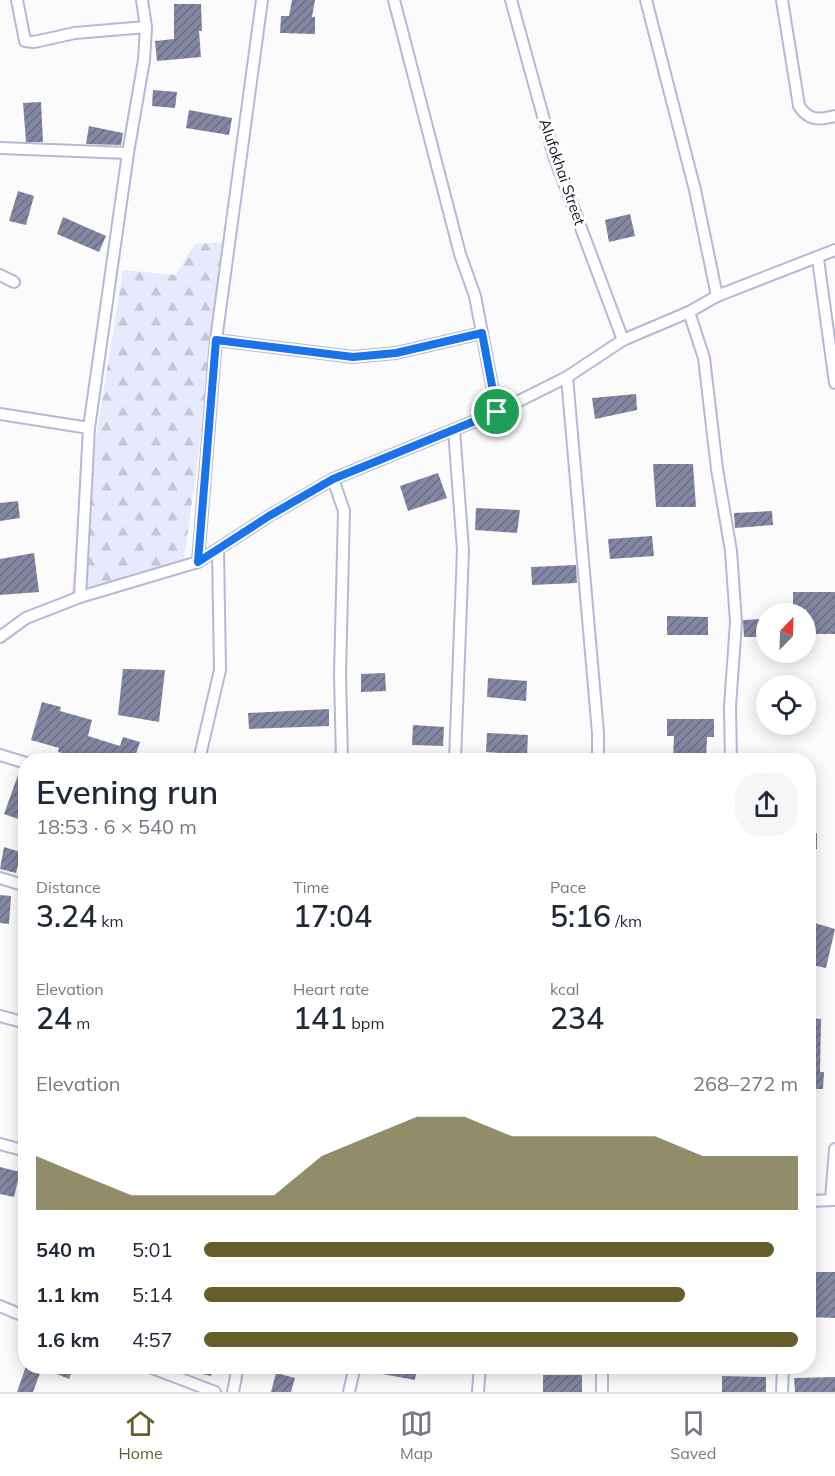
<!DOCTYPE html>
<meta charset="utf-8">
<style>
body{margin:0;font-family:Mulish,sans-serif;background:#f6f6f7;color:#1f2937;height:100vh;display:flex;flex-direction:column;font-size:22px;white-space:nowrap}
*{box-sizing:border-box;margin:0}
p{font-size:20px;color:#747a83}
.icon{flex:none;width:33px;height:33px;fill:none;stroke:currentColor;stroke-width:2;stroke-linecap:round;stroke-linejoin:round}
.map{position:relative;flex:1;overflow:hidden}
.drawer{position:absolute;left:18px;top:753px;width:798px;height:621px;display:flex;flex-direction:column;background:#fff;border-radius:24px;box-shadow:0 3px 15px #0003}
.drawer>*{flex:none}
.needle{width:39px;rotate:23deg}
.fabs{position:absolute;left:756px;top:603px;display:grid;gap:12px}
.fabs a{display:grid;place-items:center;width:60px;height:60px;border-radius:50%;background:#fff;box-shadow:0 3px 15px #0003;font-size:30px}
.pin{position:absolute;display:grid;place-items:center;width:51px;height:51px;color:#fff;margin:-26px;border:3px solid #fff;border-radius:50%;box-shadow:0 2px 6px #0007}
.round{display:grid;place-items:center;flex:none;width:63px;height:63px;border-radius:24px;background:#f6f6f7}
.headline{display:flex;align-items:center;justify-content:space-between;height:102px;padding:0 18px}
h1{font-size:33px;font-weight:600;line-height:45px}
.figures{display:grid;grid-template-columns:repeat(3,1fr);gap:9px;height:102px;padding:6px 18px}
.figures div{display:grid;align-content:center}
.figures b{font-size:30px;font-weight:600}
.figures small{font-size:16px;font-weight:400}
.figures p{font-size:16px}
.chart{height:168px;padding:12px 18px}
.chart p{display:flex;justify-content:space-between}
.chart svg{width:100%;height:108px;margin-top:6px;fill:#655e2b;opacity:.7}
ul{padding:0 18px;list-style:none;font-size:20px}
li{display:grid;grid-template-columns:96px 72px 1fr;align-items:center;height:45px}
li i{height:15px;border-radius:8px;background:#655e2b}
.tabs{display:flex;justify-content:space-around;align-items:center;height:84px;border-top:2px solid #e0e1e3;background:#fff;font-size:16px;color:#747a83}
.tabs a{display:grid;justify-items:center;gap:3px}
.tabs .on{color:#655e2b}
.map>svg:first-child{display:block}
</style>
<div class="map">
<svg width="835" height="1392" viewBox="0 0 835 1392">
<defs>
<pattern id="forest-firs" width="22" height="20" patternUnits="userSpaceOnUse" patternTransform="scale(1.5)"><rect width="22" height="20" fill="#e7e9fd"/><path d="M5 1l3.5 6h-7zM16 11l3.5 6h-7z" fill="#c5c7d8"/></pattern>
<pattern id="building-hatch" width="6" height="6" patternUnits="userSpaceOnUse" patternTransform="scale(1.5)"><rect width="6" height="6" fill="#8487a3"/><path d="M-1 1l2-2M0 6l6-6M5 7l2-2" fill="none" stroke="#6b6d84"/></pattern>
</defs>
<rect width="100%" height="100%" fill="#fbfbfb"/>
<path fill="url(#forest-firs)" d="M228,242L184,559L70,601L123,270L175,275L195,244Z"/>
<g fill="url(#building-hatch)">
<path d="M292,0H315L312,17H315V34L280,33L281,16H289Z"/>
<path d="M174,4H201L202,31H199L201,57L157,61L155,41L174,39Z"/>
<path d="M153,90L177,92L175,108L152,106Z"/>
<path d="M41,102L43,142H26L23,103Z"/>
<path d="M189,110L232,118L229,135L186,128Z"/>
<path d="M89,126L123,133L121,145L86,144Z"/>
<path d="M18,191L34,196L26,225L9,221Z"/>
<path d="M630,214L635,236L609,242L605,220Z"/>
<path d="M63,217L106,236L99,252L57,234Z"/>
<path d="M636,394L637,410L595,419L592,398Z"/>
<path d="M653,464H693L696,507H656Z"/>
<path d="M438,473L447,498L408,511L400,486Z"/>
<path d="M18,501L20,518L0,521V503Z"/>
<path d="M476,508L520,510L517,533L475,530Z"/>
<path d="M772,511L773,525L735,528L734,513Z"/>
<path d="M652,536L654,556L610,559L608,539Z"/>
<path d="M34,553L39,592L0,595V559Z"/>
<path d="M576,565L577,583L532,585L531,567Z"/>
<path d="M793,592H835V634H806V609H793Z"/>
<path d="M667,616L708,617V635H667Z"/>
<path d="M766,619V637H744L743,620Z"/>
<path d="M123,669L165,670L159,722L118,715Z"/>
<path d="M385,673L386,691L361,692V674Z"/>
<path d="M488,678L527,681L526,701L487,697Z"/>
<path d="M42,702L61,707L60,711L92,720L88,736L120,746L123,737L140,742L134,760H87L58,752L59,748L31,740Z"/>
<path d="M329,709V726L249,729L248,713Z"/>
<path d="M667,719H714V737H707L706,760L673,759L674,736H667Z"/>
<path d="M413,725L444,727L443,746L412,745Z"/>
<path d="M487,733L528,735L527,755L486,752Z"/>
<path d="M18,775L26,778V808L21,820L4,814Z"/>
<path d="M808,832L817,833V849L808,848Z"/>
<path d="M4,847L21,852L16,873L0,869Z"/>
<path d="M0,895L11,896L9,924L0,923Z"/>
<path d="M808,921L835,929L826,968L808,964Z"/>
<path d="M808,1018L821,1019L820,1072H824L823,1089H808Z"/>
<path d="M0,1167L20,1172L14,1197L0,1194Z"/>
<path d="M808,1272H835V1318L808,1317Z"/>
<path d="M26,1366H74L69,1379L42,1368L33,1392H17Z"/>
<path d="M184,1366H213L211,1376L184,1370Z"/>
<path d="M366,1366H417L415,1380L366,1371Z"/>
<path d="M276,1373L295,1378L291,1392H271Z"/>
<rect x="543" y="1375" width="39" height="17"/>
<path d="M722,1376L766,1377V1392H722Z"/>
<path d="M835,1377V1392H795L794,1378Z"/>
</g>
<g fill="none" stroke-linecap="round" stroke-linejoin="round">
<g stroke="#b6b8d6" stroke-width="14">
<g id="minor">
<path d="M17,0L25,41L34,42L75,33L146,27"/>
<path d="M394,0L460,254L475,296L497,412"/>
<path d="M511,0L554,156L623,340"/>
<path d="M646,0L695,190L717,296"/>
<path d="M782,0L799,106C809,121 818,120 835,116"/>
<path d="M0,148L128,153"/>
<path d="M818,259L835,383"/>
<path d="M0,275L14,282"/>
<path d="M689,312L704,358L717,469L731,551L736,622L730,706L731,760"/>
<path d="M216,340L353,357L396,353L482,333"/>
<path d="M567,377L598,733V760"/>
<path d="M0,414L89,428"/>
<path d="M454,430L463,550L455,760"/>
<path d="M333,479L344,511L340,674L342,760"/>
<path d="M198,562L216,340L262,0"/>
<path d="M80,597L89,428L128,153L144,60L146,27L142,0"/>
<path d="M0,637L26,618L80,597L198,562L269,516L333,479L497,412L567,377L623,340L689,312L717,296L835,250"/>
<path d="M0,755L26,763"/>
<path d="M199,760L220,670L218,550"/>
<path d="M0,878L26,886"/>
<path d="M0,1016L26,1023"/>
<path d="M0,1144L26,1151"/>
<path d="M831,1199L835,1149"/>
<path d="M808,1201L835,1200"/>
<path d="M0,1306L26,1317"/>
<path d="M147,1366L215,1392"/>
<path d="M602,1366V1392"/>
<path d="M233,1392L238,1366"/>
<path d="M349,1392L355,1366"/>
<path d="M478,1392L480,1366"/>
<path d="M782,1392L783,1366"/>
</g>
</g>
<use href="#minor" stroke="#fff" stroke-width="10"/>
</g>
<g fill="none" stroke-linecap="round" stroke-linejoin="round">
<g stroke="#fff" stroke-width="12">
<path id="route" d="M482,333L497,412L333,479L269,516L198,562L216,340L353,357L396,353Z"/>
</g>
<use href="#route" stroke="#1a73e8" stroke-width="8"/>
</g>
<g text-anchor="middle" stroke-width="6" stroke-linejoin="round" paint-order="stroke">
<g font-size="15" fill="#12131d" stroke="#fff">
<text transform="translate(562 172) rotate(71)" y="5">Alufokhai Street</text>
</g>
</g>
</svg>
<div class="fabs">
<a><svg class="needle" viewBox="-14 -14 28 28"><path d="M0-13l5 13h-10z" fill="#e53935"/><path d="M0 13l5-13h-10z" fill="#747a83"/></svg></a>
<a><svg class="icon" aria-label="locate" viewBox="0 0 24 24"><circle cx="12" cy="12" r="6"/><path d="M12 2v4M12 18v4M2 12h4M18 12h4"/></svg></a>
</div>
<div class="pin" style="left:497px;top:412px;background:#1e9e55"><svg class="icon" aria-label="arrive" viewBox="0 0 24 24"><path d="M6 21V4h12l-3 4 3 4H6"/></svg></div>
<section class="drawer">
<div class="headline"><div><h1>Evening run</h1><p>18:53 · 6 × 540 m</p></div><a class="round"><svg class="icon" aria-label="share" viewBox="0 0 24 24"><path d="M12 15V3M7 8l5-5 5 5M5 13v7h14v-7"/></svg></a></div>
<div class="figures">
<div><p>Distance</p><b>3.24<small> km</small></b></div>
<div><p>Time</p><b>17:04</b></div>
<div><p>Pace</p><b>5:16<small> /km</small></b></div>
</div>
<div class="figures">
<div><p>Elevation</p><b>24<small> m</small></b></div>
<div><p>Heart rate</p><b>141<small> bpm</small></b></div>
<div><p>kcal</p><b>234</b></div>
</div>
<div class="chart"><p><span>Elevation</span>268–272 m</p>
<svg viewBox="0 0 160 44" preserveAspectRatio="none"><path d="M0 44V22L10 30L20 38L30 38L40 38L50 38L60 22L70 14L80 6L90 6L100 14L110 14L120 14L130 14L140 22L150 22L160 22V44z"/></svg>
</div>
<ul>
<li><b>540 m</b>5:01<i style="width:96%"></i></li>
<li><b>1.1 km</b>5:14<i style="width:81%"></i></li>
<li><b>1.6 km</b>4:57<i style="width:100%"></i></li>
</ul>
</section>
</div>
<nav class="tabs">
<a class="on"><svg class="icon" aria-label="home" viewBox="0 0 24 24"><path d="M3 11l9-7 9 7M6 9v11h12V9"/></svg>Home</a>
<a><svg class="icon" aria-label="map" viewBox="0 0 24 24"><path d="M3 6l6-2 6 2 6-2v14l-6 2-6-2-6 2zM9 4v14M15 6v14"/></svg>Map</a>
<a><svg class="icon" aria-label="saved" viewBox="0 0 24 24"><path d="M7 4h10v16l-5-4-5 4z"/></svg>Saved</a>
</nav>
